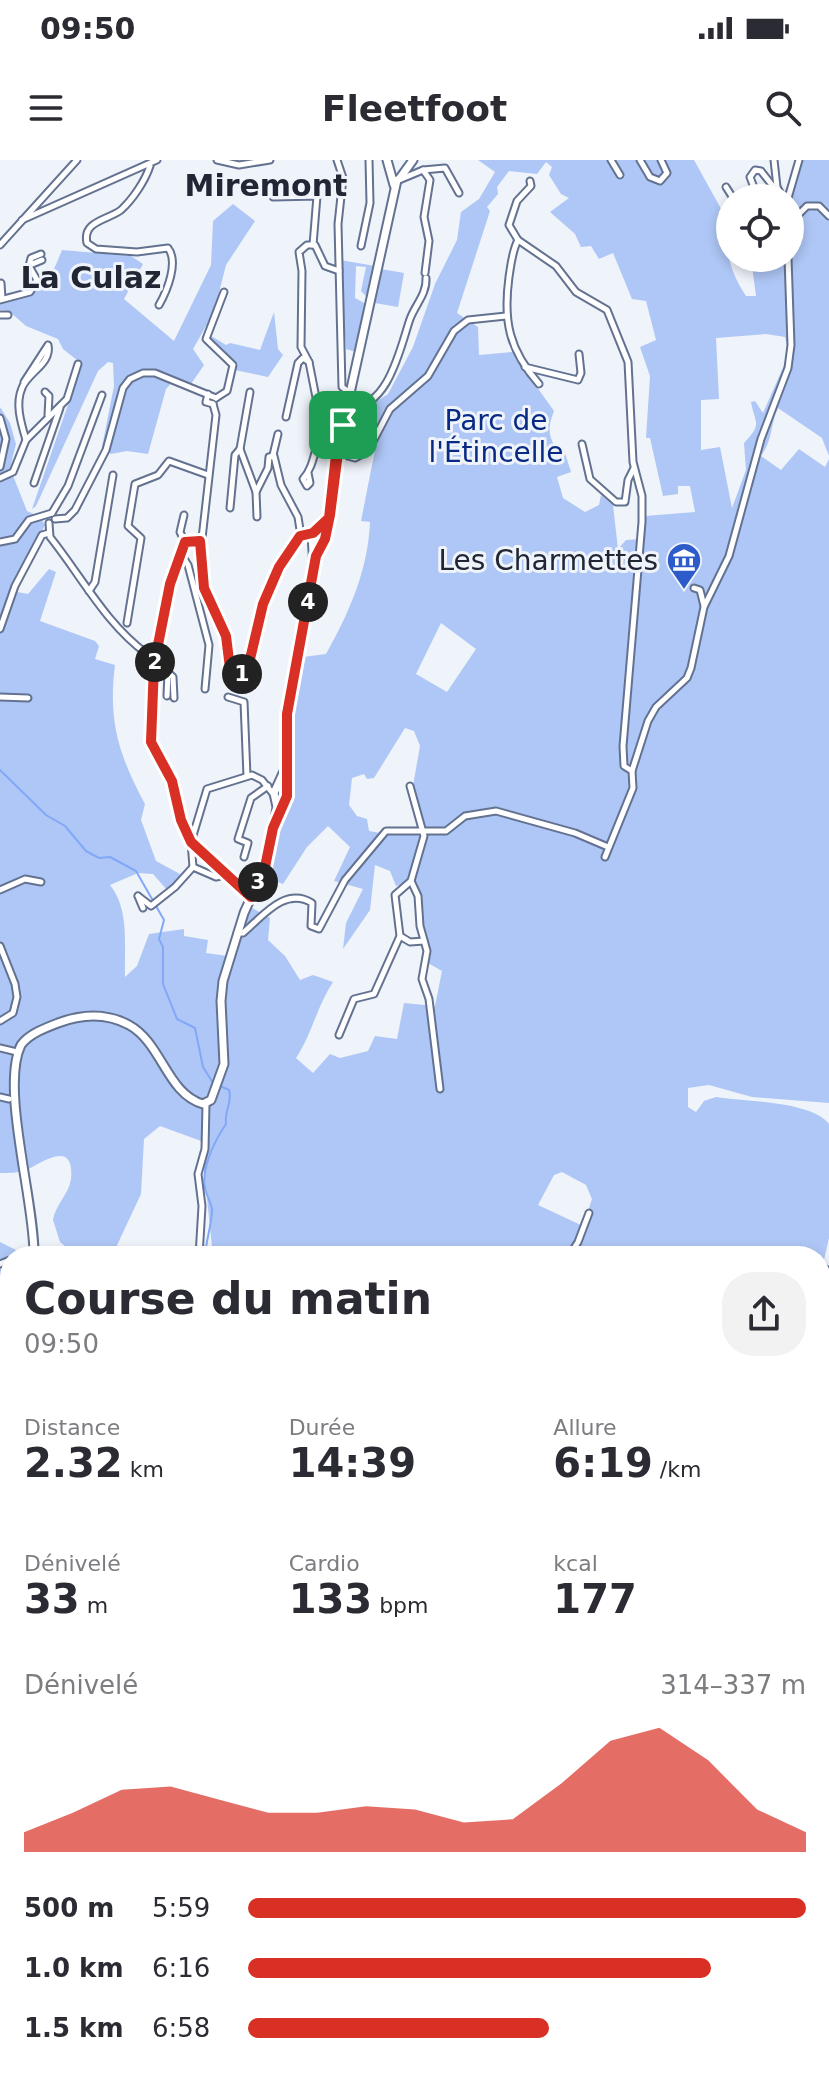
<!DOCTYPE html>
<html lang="fr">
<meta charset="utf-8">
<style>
body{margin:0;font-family:"DejaVu Sans",sans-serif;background:#f2f2f3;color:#2b2b33;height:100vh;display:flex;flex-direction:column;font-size:30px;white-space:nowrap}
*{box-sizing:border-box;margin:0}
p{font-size:26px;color:#7c7c81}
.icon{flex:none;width:44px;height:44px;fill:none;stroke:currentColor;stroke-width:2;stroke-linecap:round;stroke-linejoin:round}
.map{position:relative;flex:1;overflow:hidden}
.drawer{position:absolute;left:0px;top:1086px;width:830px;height:828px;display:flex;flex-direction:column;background:#fff;border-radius:32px 32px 0 0;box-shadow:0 4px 12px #0003}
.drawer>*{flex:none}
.buttons{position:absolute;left:716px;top:24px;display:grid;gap:16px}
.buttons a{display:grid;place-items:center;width:88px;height:88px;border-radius:50%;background:#fff;box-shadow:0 4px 12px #0003;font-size:40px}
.pin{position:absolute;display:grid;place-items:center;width:68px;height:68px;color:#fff;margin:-34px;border-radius:16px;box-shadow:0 4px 12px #0006}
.km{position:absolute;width:40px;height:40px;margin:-20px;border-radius:50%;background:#222;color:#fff;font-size:22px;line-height:40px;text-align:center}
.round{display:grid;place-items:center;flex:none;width:84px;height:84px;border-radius:32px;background:#f2f2f3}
.headline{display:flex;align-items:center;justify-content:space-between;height:136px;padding:0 24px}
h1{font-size:44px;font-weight:600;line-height:60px}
.stats{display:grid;grid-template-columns:repeat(3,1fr);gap:12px;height:136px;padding:8px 24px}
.stats div{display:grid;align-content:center}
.stats b{font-size:40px;font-weight:600}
.stats small{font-size:22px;font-weight:400}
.stats p{font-size:22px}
.chart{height:224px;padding:16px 24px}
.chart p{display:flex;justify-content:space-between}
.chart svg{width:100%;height:144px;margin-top:8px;fill:#d93025;opacity:.7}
ul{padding:0 24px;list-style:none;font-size:26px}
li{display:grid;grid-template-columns:128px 96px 1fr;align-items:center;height:60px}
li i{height:20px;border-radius:10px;background:#d93025}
.status{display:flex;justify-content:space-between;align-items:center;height:56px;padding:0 40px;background:#fff;direction:ltr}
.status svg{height:22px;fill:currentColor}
header{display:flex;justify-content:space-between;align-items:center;height:104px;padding:0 24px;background:#fff;font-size:36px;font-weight:600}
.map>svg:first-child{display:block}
</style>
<div class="status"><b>09:50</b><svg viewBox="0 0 49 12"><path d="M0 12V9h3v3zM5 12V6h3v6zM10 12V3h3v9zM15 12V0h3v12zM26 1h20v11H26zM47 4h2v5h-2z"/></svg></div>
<header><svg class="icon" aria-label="menu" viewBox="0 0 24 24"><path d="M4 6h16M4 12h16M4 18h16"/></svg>Fleetfoot<svg class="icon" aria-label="search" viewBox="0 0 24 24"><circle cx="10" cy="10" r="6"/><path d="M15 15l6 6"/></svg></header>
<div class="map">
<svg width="829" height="1914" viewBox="0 0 829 1914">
<rect width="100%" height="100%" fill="#eff3fa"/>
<g fill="#afc7f6" fill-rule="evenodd">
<path d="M478,0H694L730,65C722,88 732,115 746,136H756L751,98H790V38H777L784,33L798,0H829V296L822,278L778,248C770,265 773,280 761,296L781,310L799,289L825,307L829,299V943L752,937L709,925L688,928V947L696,952L704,941L716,937C746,942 811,941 829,964V1078L820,1118V1096H213L201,981L160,966L144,979L141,1034L112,1096H77L60,1082L53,1060C55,1045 69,1034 71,1019C75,977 40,1004 26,1010C18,1013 8,1013 0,1013V247L10,263L16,284L10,308L27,351L40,357L45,365L12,431L28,434L49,409L56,412L40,461L95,481L99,486L95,499L115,505C108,560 118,594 145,644L141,660L156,701L180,714L176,724L167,730L153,714L138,713L110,725C130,750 124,787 125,817L137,806L149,774L184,769V776L208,780L206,793L227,796L252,748L270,758L268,780L285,796L300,820L313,815L333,822C317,846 312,874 296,898L313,913L330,894L340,898L368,891L375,876L397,879L404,843L435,846L442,811L428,803L416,721L396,726L390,711L375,705L370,750L343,789L346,763L363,729L334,721L350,687L328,666L307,687L283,724L265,717L289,625L294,534L303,497L326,494C349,453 368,410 370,362L361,361L375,290L376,242L388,234L413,187L435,124L457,80L461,52L479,39L495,12ZM546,2L552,7L549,15L561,34L569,38L550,52L575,74L581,87L591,86L599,99L613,93L632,139L646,141L656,180L640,187L650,216L646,278H650L663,336L678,334V326H690L695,352L645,356L639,435L640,379L626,380L618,389L613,345L601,335L599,345L585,352L563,338L557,317L571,312L564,290H550L555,286C547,275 549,263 554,251L512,192L479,195L478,167L457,153L490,51L487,47L498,34L497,27L509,11L537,14ZM766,174L785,177L789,194L763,253L755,241L751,242C755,264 763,263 744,283L746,310L732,348L720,287L701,290V240L719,239L716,178ZM441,463L476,489L447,532L416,514ZM405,568L414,571L420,586L411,637L419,669L386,674L369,671L367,659L357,656L349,645L352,618L364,614L367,619L374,618ZM562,1012L586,1025L592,1039L583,1066L538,1045L554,1015Z"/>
<path d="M233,44L255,61L226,105L214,152L193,189L204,205L191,224L175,219L166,229L148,294L127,291L111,294L102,287L114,226L113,203L108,202L98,211L36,346L32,349L82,204L63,189L58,179L26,166L9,151L0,150V144C40,133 47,129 62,90L131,96L143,104L124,139L174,181L211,105L213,61Z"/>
<path d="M340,100L375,106L366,136L361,131L366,107L356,106L355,138L366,144L356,192L346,189Z"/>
<path d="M381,109L404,113L398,147L375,143Z"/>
<path d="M274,152L278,189L283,195L268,217L235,210L238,204L207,178L208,174L226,185L230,183L260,190Z"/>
<path d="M0,1082L26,1095L10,1096V1559L0,1561Z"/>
<path d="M829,1169V1914H416L421,1904H820V1172Z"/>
<path d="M10,1731V1904H97L103,1914H0V1745Z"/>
<path d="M110,1904H200L209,1914H116Z"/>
</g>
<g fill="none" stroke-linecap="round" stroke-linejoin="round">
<g stroke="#82a8f8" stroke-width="2">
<path d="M0,610L46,655L65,666L86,691L99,698L110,697L136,711L164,760L159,779L163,787V824L177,859L195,868L203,907L213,923"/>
<path d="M205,1096C206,1081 211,1067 212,1052C213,1044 206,1036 205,1028C201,1008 215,980 226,964C224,951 233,941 229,930L218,925"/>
<path d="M820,1191L829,1183"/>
<path d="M0,1763L10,1756"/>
<path d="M90,1904L98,1914"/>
</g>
<g stroke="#637290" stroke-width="9">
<g id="minor">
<path d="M217,0L239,5L270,0"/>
<path d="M337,0L343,18L338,64L342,227L350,233"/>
<path d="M611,0L620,15"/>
<path d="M640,0L650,17L660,21L667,13L661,0"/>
<path d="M774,0L777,27L783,38"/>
<path d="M150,6C145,21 133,39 121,50C108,60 82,61 87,83L96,89L137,92L168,88C179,102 167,131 159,145"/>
<path d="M423,10L445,8L459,33"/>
<path d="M399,20L423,10L430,20L424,57L429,81L425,113"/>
<path d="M530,21L531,26L517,41L509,65L518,80L556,106L576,132L607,150L628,202L633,302L642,336V362L623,586L624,606L632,611"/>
<path d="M726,27L733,38"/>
<path d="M273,37L317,36L313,85"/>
<path d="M758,38L750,17L755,10L761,11L779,34"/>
<path d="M788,38L799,0"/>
<path d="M22,60L157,0"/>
<path d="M790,74L798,55L807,46H819L829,56"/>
<path d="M518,80C512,91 511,105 509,117C503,161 509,190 539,224"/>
<path d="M0,85L77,0"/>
<path d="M361,86L370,43L369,0"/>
<path d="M30,105L42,100"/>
<path d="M1,123L2,139"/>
<path d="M0,140L30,132L37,120L29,106L31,98L41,94"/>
<path d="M0,155H8"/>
<path d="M309,202L301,187L302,111L299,92L307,85H315L325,106L339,111"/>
<path d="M525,207L578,220L581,213L579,194"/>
<path d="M24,222L48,185C52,204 27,213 22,228C15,244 21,263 26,280"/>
<path d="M45,232L49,236L48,255"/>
<path d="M208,234L206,242L213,244"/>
<path d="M216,238L227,231L233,205L206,179L224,132"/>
<path d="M213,244L216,255L200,396L208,439L226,476L230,508L235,514H244C255,506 251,492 254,479C260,448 280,381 313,373"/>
<path d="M348,246C388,252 401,185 410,159C415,145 427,134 426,118"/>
<path d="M286,257L298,203L303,198L309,202L321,263L339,268"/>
<path d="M0,258L6,279L0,307"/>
<path d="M582,284L590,319L616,342H625L628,320L634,308"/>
<path d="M240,289L256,332L268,308L269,297L274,296L281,325L298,357L301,376"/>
<path d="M337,293L355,298L368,291L390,249L428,216L454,171L468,160L506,156"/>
<path d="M273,295L278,274"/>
<path d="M308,313L310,323L307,326L303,319C317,303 313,283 326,266"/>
<path d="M0,318L13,312L26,280L67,239L78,204"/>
<path d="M34,323L60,248"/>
<path d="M256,332L257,357"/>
<path d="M230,348L235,295L240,289L250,232"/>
<path d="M52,353L68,326L102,235"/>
<path d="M184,355L180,372L185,382"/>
<path d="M55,359L67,358L75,350L106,290L123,228L130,219L143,213H155L216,238"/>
<path d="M49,363L50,377C82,417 105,463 147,494"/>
<path d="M200,381H190L182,386L170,424L154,505L151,582L172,621L181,660L191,682L251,737"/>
<path d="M0,382L15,379L29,360L52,353"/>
<path d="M180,392L188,405L209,485L205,529"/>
<path d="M694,428L700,430L704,446"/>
<path d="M89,431L95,422L113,315"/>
<path d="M127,463L141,378L128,366L135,324L158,315L169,301L208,315"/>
<path d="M0,469L15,426L42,375L49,373"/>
<path d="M156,501L173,517L174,538"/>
<path d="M167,536L168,513"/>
<path d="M0,537L28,538"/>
<path d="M228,537L244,542L247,616"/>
<path d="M244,697L248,683L238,679L251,638L268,626"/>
<path d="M605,697L633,628L632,611L648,561L656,547L687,518L691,508L704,447L729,396L761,279L788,208L791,185L788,98"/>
<path d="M193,707L191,682L207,629L252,615L262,620L274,635"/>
<path d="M193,707L216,717L225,715"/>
<path d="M411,721L418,736L420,766L427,791L422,819L429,839L440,929"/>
<path d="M0,730L25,719L41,722"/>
<path d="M138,736L151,746L175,727L193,707"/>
<path d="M138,736L143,748"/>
<path d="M237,773H243C262,757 285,726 312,743L311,766L319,769L345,720L386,671H446L465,656L496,651L575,673L608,687"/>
<path d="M400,776L410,782L424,781"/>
<path d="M0,786L15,824L17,837L13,853L0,861"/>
<path d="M339,875L354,839L374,834L400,776L395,735L411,721L424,676L410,626"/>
<path d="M0,888L17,892"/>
<path d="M0,937L9,939"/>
<path d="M22,1096L34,1092"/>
<path d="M199,1096L202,1046L198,1014L205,989L206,944"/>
<path d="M569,1096L578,1082L589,1053"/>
<path d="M0,1104L10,1100"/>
<path d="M820,1129L826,1109"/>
<path d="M820,1166L829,1158"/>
<path d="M820,1262L829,1253"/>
<path d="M0,1693L10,1698"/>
<path d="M387,1914L392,1904"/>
</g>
</g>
<g stroke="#637290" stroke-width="11">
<g id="major">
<path d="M387,0L394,25"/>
<path d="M400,18L413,0"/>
<path d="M343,265L397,20"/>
<path d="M316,394C333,355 332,313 342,271L346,268L343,265L340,267L342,271"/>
<path d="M279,650L287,635L286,582L290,534L314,408L312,375L328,361"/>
<path d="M34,1096C35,1042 0,928 21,885C29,874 45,868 58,863C82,854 107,853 129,865C162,883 167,934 203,944L211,940L224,904L221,841L223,821L244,753L269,697L277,647L274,633L285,609"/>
<path d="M0,1232L10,1220"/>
</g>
</g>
<use href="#minor" stroke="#fff" stroke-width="5"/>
<use href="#major" stroke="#fff" stroke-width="7"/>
</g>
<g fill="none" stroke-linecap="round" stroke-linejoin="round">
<g stroke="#fff" stroke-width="16">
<path id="route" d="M343,265L339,268L329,358L313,373L300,376L279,407L263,444L247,512L235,514L230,508L226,476L204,428L200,381L185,382L170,424L154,505L151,582L172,621L181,660L191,682L251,737L265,707L273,668L287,636V554L316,396L325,379L330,355L340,277L346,268L343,265"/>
</g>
<use href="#route" stroke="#d93025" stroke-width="10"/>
</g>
<defs>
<g id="museum-pin" transform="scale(1.8)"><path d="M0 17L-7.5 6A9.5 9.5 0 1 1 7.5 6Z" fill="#2d5bca" stroke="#eff3fa"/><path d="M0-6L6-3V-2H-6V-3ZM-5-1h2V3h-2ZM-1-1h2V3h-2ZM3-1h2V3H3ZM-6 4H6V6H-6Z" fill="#fff"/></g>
</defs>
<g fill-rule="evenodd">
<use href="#museum-pin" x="684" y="400"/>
</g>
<g text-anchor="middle" stroke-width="6" stroke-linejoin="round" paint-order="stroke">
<g font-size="28" fill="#092a84" stroke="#eff3fa">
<text x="496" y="270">Parc de<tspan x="496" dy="32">l'Étincelle</tspan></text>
</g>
<g font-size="28" fill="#202633" stroke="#eff3fa" text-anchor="end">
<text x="658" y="410">Les Charmettes</text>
</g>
<g font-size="30" font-weight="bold" fill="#202633" stroke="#eff3fa">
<text x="266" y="36">Miremont</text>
<text x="91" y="128">La Culaz</text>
</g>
</g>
</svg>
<div class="buttons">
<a><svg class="icon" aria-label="locate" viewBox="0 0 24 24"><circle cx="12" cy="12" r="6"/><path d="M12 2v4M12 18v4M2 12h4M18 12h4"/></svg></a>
</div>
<div class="pin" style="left:343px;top:265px;background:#1e9e55"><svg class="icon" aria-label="arrive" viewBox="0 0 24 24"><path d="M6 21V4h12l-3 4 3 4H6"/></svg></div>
<b class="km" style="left:242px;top:514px">1</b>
<b class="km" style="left:155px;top:502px">2</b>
<b class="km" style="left:258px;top:722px">3</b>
<b class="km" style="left:308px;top:442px">4</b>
<section class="drawer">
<div class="headline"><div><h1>Course du matin</h1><p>09:50</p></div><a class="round"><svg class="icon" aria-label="share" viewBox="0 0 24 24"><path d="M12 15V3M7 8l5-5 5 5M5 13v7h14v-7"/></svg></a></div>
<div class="stats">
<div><p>Distance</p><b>2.32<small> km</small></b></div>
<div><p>Durée</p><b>14:39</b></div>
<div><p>Allure</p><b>6:19<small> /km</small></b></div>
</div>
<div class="stats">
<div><p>Dénivelé</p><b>33<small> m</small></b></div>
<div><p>Cardio</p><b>133<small> bpm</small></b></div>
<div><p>kcal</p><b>177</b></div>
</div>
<div class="chart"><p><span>Dénivelé</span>314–337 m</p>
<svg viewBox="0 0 160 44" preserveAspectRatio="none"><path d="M0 44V38L10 32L20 25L30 24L40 28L50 32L60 32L70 30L80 31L90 35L100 34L110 23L120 10L130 6L140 16L150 31L160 38V44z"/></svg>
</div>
<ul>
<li><b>500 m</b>5:59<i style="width:100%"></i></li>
<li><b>1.0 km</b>6:16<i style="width:83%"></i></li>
<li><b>1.5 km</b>6:58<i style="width:54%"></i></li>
</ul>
</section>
</div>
